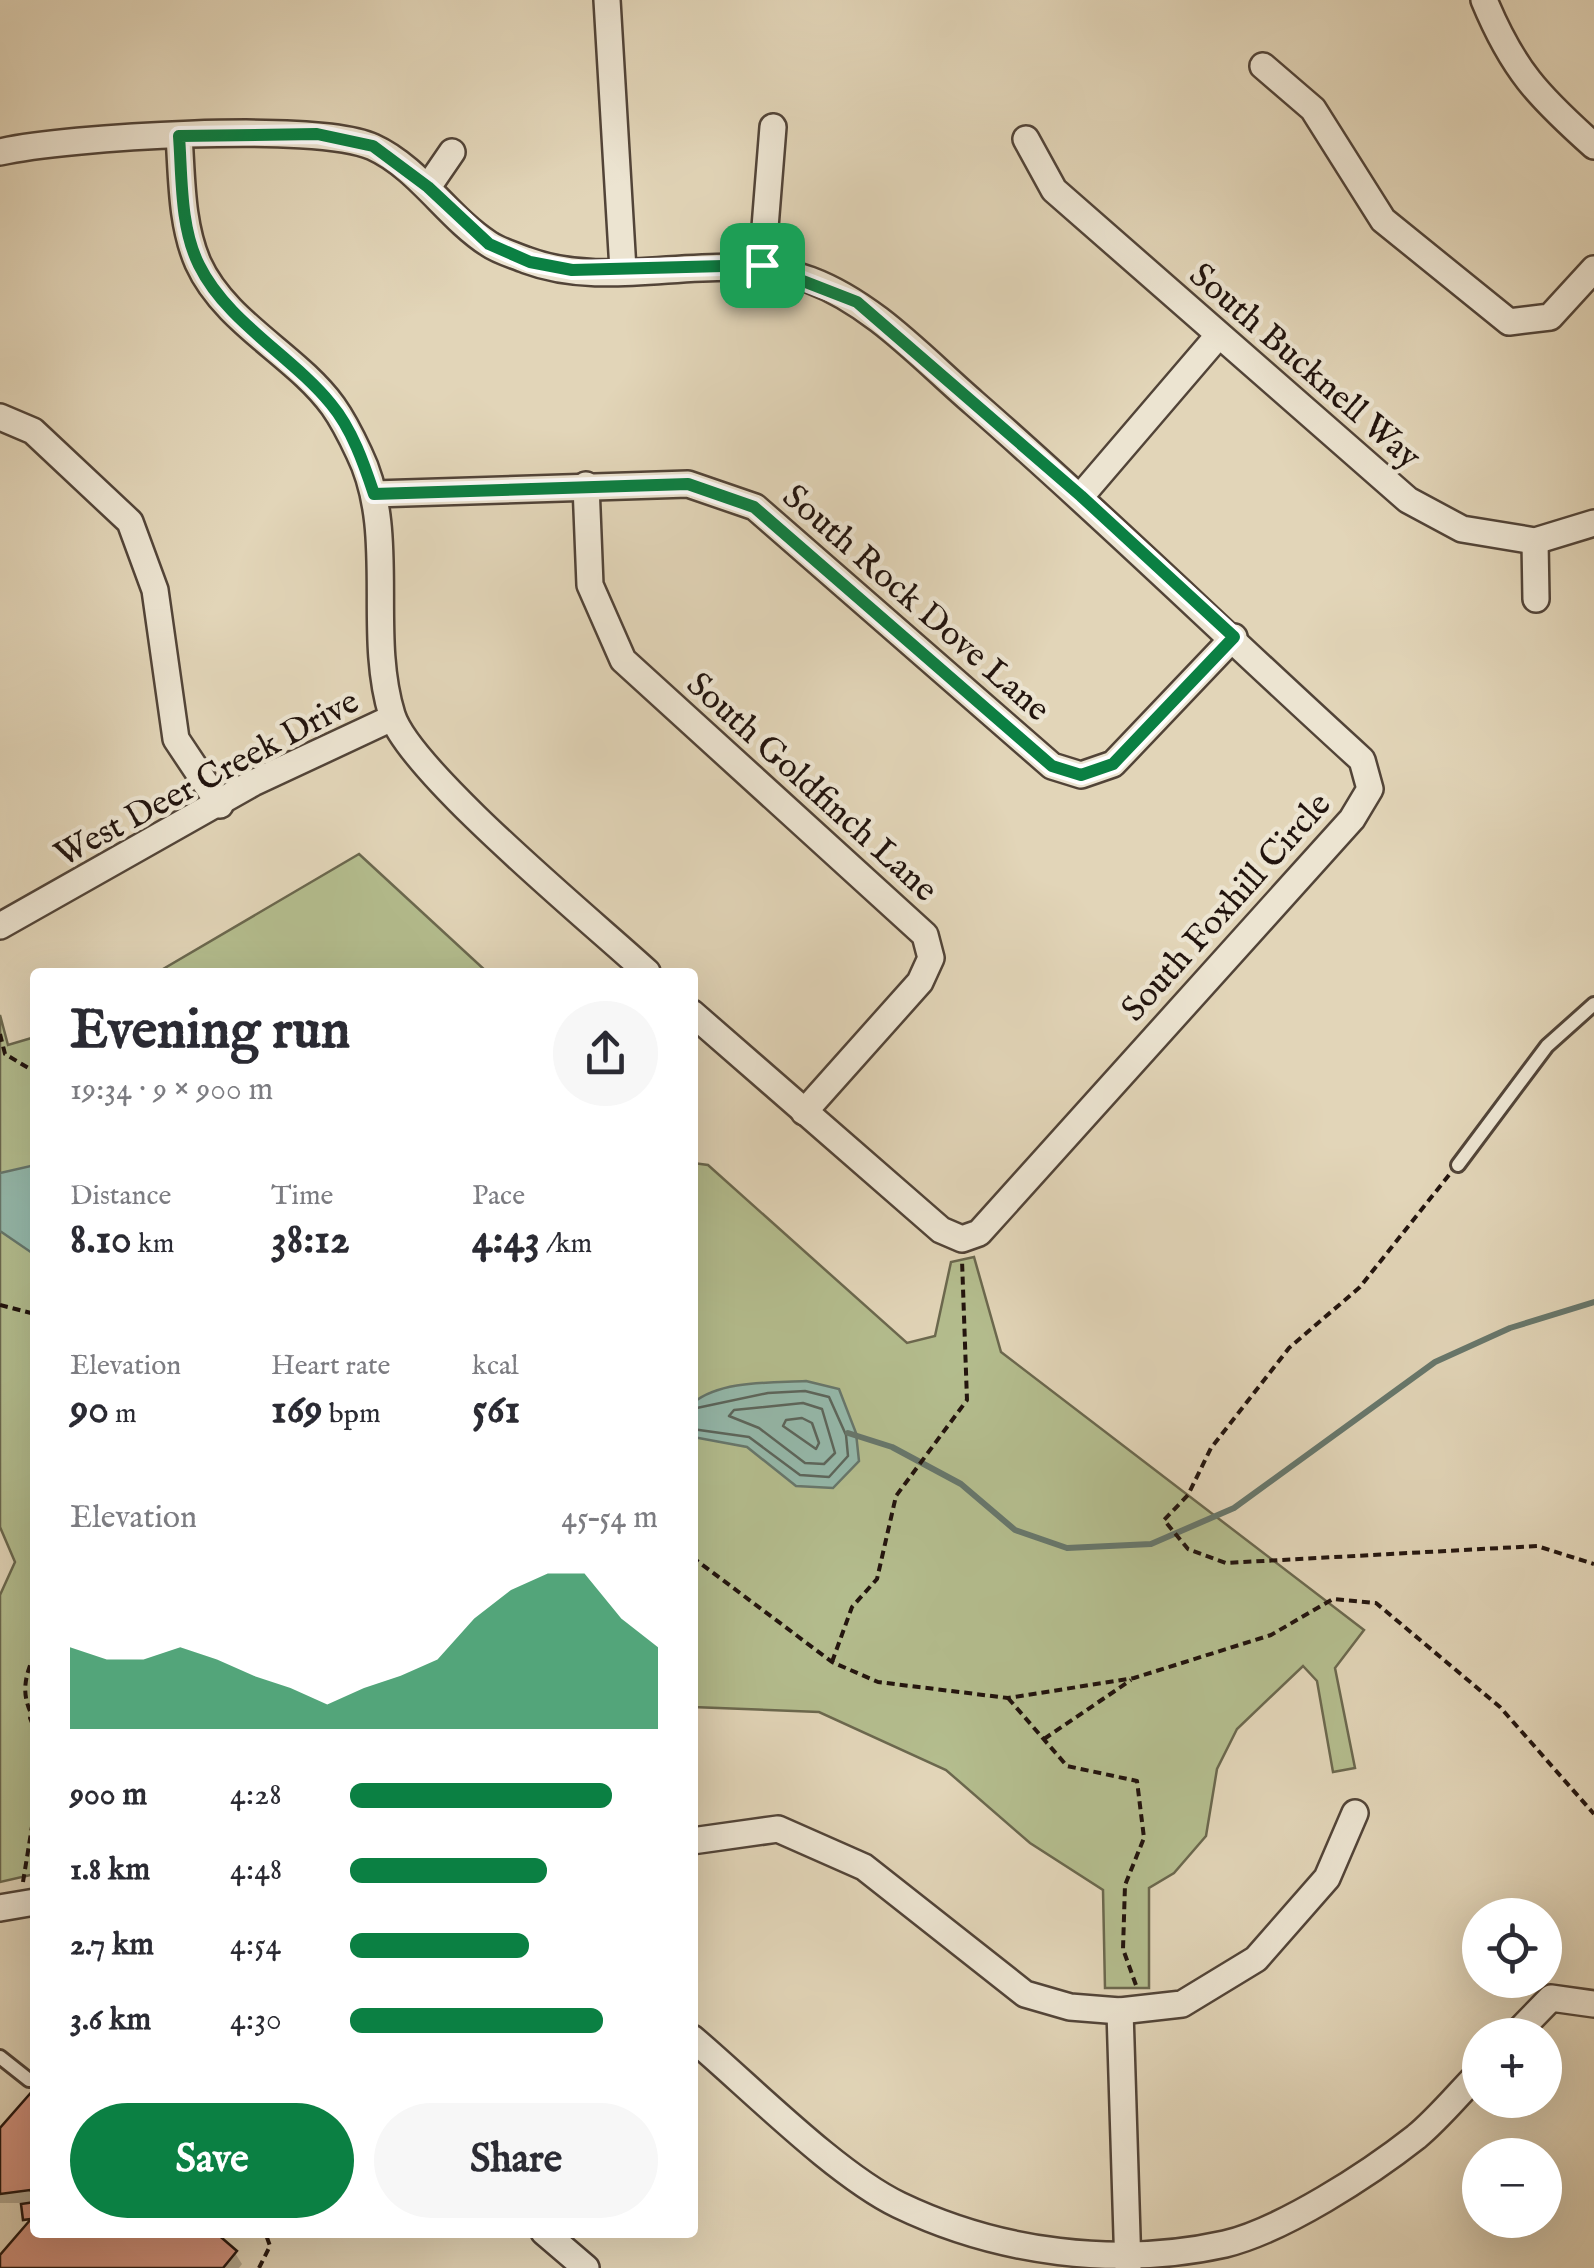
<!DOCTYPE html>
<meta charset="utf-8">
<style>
body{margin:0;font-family:"IM FELL English",serif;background:#f7f7f7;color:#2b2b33;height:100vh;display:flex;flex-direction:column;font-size:38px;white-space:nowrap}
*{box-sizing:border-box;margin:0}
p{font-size:32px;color:#7c7c81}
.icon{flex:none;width:55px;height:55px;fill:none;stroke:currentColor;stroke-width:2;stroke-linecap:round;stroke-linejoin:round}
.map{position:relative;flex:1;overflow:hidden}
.panel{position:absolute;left:30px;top:968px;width:668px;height:1270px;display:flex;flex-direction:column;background:#fff;border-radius:10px;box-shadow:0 10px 40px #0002}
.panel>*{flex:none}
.buttons{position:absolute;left:1462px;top:1898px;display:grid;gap:20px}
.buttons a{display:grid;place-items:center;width:100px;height:100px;border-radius:50%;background:#fff;box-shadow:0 10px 40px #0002;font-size:50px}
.pin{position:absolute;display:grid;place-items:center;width:85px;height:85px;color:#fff;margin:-42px;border-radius:20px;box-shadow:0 5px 15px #0006}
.round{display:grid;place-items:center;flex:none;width:105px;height:105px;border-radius:52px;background:#f7f7f7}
.overview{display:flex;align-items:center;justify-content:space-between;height:170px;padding:0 40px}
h1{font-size:55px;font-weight:700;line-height:75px}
.stats{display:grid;grid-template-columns:repeat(3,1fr);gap:15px;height:170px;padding:10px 40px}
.stats div{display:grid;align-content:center}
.stats b{font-size:42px;font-weight:700}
.stats small{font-size:28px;font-weight:400}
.stats p{font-size:28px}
.chart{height:280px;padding:20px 40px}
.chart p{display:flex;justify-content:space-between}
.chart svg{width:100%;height:180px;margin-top:10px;fill:#0b8043;opacity:.7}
.cta{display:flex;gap:20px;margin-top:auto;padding:20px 40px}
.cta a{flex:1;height:115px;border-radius:60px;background:#0b8043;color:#fff;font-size:40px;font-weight:700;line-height:115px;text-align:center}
.cta a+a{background:#f7f7f7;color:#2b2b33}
ul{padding:0 40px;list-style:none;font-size:32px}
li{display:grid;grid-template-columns:160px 120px 1fr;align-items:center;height:75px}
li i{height:25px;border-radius:12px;background:#0b8043}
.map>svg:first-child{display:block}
</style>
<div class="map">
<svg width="1594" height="2268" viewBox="0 0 1594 2268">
<rect width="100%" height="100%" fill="#e2d5b8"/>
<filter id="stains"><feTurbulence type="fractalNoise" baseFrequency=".002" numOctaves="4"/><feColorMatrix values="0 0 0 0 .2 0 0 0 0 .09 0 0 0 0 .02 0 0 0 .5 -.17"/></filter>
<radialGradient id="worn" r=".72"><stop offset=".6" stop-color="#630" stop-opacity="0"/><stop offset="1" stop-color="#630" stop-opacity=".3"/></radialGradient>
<g fill="#b4bd8e" stroke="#6b684e" stroke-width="2.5">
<path d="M359,854L487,972H158Z"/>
<path d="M0,1015L8,1045L35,1037V1874L0,1882V1595L15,1562L0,1527Z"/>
<path d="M693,1163L708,1165L907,1343L935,1336L951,1262L974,1257L1001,1352L1364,1630L1335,1668L1355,1768L1333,1772L1317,1681L1303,1666L1237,1729L1217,1769L1206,1836L1174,1873L1149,1888V1988H1105L1103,1890L1030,1843L946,1770L819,1712L693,1707Z"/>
</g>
<g fill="#95b9ab" stroke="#67776c" stroke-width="2.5">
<path d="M35,1165V1255L0,1231V1173Z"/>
<path d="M806,1381L839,1389L856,1433L859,1461L833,1488L796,1486L747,1447L693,1437V1403C721,1380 772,1383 806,1381Z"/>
</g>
<path fill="#0003" d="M35,2090V2232L235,2253L242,2264L239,2268H0V2259L29,2226L24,2203H0V2134Z"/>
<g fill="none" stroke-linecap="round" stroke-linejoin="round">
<g stroke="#5c665c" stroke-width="2.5">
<path d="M803,1403L822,1409L835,1453L824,1464L805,1463L759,1428L729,1416L734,1410Z"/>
<path d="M692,1409L768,1393L805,1391L829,1397L846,1435L848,1456L829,1477L800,1475L749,1437L692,1429"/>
<path d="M802,1418L812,1423L819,1443L816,1449L783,1426L786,1420Z"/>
</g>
<path stroke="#67776c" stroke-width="6" d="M848,1433L892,1447L961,1484L1015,1530L1067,1548L1151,1544L1234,1508L1435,1362L1510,1328L1594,1302"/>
</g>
<g fill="#d59480" stroke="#22140e" stroke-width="2.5">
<path d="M35,2088V2196L30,2190L0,2194V2128Z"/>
<path d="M35,2202V2232H215L237,2251L223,2268H0V2255L31,2219L23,2220L21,2204Z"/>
</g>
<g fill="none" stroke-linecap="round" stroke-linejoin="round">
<g stroke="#524438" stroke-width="18">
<g id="service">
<path d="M1458,1165L1547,1046L1594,1004"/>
<path d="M0,2057L29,2080"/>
</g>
</g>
<g stroke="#524438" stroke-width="30">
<g id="minor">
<path d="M607,0L623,270"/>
<path d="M1484,0C1513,70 1538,96 1594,146"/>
<path d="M1263,66L1313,109L1383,220L1509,322L1550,317L1594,269"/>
<path d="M179,136C182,178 181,224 198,263C225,323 296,355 333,406C343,420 352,438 359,453C398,532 366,631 392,715C410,772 595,924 647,972"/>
<path d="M1026,139L1054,190L1408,500L1462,529L1535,541L1594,523"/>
<path d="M0,152C65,137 317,121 373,147C419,168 447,217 489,244C499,251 514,255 526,260C616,294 718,246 810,280C874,304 923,359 974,403C1107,519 1232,642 1362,760L1370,789L1352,819L979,1233L962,1239L941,1230L692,1013"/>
<path d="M428,187L452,152"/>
<path d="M762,265L773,127"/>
<path d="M0,417L33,431L130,522L155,590L176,739L220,805"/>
<path d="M586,485L590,585L623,660L925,935L931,958L920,982L804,1112"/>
<path d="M374,494L688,484L755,507L1052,766L1081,775L1113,764L1234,637"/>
<path d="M1081,496L1218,336"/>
<path d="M1535,541L1536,599"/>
<path d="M0,926L253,783L392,718"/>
<path d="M692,1841L778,1829L864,1867L1025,1994L1070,2007L1120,2011L1182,2004L1256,1959L1327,1878L1355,1813"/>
<path d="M0,1908L35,1902"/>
<path d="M1120,2011L1128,2268"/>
<path d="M1515,2035L1551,1998L1594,2004"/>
<path d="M692,2038C750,2087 835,2174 899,2205C999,2253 1117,2268 1225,2244C1283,2230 1369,2174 1416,2137C1439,2118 1459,2093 1480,2072"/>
<path d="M544,2232L586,2268"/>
</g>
</g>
<g stroke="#22140e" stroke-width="4" stroke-dasharray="8 5" stroke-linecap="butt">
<path d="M0,1034L5,1054L35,1072"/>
<path d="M1449,1175L1360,1287L1289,1348L1211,1448L1188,1495L1164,1520L1188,1549L1226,1563L1537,1546L1594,1564"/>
<path d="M0,1305L35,1314"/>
<path d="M692,1557L832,1662L878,1682L1008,1698L1134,1678L1271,1635L1333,1599L1376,1603L1500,1707L1594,1814"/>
<path d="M832,1662L852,1607L877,1579L896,1496L967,1400L962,1260"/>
<path d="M1008,1698L1067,1766L1137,1781L1144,1838L1125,1885L1123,1949L1137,1988"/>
<path d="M35,1705L30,1718L35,1730"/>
<path d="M30,1711C21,1690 26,1674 35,1653"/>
<path d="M1044,1739L1131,1680"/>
<path d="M23,1882L35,1808"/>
<path d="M259,2268L270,2246L265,2232"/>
</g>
<use href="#service" stroke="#ece4d1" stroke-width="12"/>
<use href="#minor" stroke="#ece4d1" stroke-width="25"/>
</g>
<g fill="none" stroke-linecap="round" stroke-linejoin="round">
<g stroke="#fff" stroke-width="20">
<path id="route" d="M317,134L373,146L428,187L489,244L530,262L572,270L762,265L857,302L1081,496L1234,637L1113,764L1081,775L1052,766L754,507L688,484L374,494C364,464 352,429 331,404C292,356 227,322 199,265C180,227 182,177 179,136Z"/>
</g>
<use href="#route" stroke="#0b8043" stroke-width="12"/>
</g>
<g text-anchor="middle" stroke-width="9" stroke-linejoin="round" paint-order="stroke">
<g font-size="35" fill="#22140e" stroke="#ece4d1">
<text transform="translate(1306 365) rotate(41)" y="12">South Bucknell Way</text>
<text transform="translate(917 602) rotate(41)" y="12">South Rock Dove Lane</text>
<text transform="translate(206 777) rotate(-28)" y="12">West Deer Creek Drive</text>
<text transform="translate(813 786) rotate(42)" y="12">South Goldfinch Lane</text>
<text transform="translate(1225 906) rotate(-48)" y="12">South Foxhill Circle</text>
</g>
</g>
<rect width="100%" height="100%" filter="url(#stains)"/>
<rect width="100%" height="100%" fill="url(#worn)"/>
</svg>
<div class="buttons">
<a><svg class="icon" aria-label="locate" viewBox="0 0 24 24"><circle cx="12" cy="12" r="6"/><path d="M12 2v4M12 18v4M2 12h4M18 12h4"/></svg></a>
<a>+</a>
<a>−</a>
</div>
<div class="pin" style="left:762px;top:265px;background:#1e9e55"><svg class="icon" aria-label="arrive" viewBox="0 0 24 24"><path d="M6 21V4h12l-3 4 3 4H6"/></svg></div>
<section class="panel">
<div class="overview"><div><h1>Evening run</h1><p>19:34 · 9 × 900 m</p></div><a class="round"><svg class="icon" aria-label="share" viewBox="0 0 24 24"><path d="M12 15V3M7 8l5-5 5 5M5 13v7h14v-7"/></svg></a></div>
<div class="stats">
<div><p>Distance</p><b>8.10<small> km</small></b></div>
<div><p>Time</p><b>38:12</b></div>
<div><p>Pace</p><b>4:43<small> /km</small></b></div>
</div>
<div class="stats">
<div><p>Elevation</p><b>90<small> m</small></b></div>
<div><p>Heart rate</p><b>169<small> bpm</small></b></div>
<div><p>kcal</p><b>561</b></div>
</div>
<div class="chart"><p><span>Elevation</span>45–54 m</p>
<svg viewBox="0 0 160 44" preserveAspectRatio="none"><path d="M0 44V24L10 27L20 27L30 24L40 27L50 31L60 34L70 38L80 34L90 31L100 27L110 17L120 10L130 6L140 6L150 17L160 24V44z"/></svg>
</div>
<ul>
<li><b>900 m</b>4:28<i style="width:85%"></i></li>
<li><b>1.8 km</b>4:48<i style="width:64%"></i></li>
<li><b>2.7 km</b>4:54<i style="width:58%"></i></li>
<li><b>3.6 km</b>4:30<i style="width:82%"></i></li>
</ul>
<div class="cta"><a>Save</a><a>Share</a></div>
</section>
</div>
